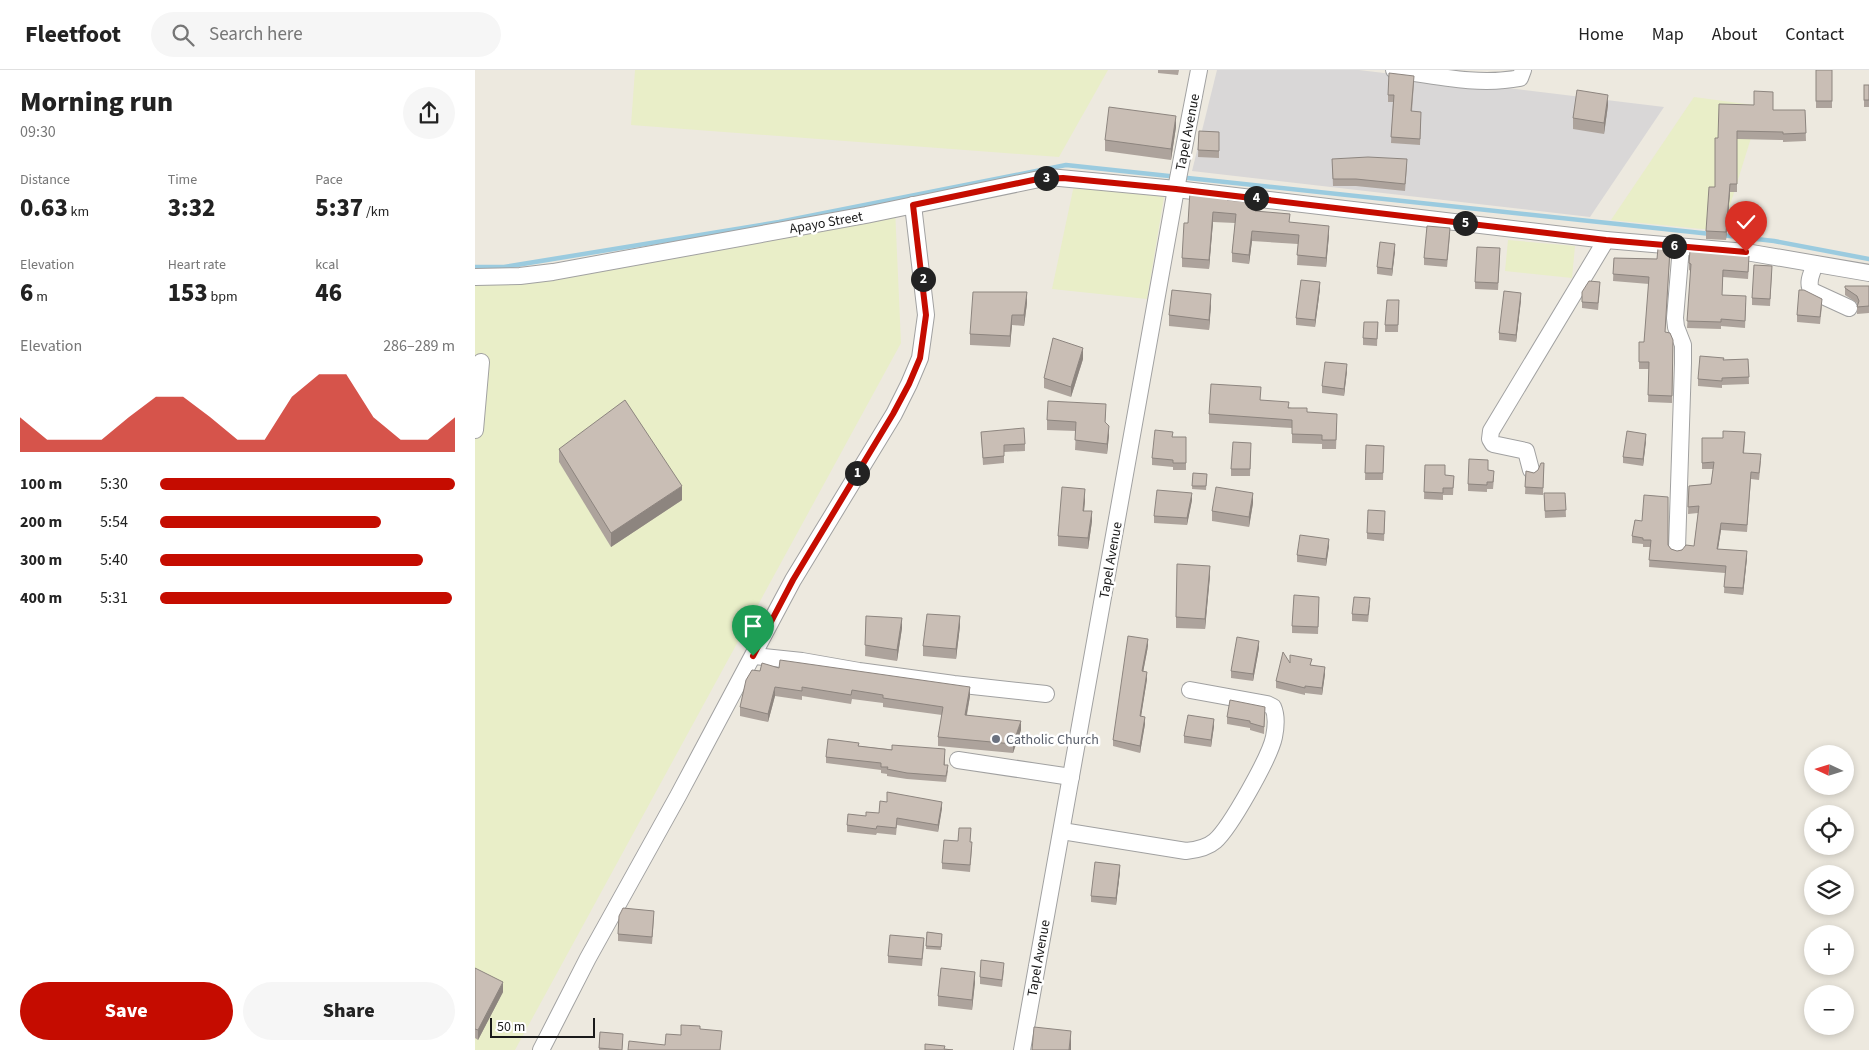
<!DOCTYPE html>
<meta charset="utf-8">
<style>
body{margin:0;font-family:"Source Sans 3",sans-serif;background:#f6f6f6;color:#222;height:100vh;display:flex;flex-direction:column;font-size:19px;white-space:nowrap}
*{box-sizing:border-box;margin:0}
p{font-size:16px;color:#767676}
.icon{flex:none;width:28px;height:28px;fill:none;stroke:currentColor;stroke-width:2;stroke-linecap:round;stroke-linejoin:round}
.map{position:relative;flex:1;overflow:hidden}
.panel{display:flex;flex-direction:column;background:#fff;width:475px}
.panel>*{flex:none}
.needle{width:32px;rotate:274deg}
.buttons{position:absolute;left:1329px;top:675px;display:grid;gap:10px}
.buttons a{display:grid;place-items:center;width:50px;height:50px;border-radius:50%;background:#fff;box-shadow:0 2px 8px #0003;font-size:25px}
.scale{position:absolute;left:15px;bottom:12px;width:105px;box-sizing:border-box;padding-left:5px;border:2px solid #1a1a1a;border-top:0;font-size:14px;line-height:18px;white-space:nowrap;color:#1a1a1a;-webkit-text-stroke:4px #fff;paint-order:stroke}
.pin{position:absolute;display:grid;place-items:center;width:42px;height:42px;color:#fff;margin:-51px -21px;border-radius:50% 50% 50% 0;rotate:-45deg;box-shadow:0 0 5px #0007}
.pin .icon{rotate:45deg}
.km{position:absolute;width:25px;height:25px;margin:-12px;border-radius:50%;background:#222;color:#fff;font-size:14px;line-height:25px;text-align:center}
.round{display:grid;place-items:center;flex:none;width:52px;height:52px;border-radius:26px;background:#f6f6f6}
.headline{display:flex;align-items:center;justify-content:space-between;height:85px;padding:0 20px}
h1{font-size:28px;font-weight:800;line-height:38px}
.metrics{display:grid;grid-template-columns:repeat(3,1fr);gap:8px;height:85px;padding:5px 20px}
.metrics div{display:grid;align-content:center}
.metrics b{font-size:25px;font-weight:800}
.metrics small{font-size:14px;font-weight:400}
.metrics p{font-size:14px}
.chart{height:140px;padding:10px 20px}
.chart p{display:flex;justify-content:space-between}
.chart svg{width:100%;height:90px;margin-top:5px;fill:#c50c00;opacity:.7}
.action{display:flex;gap:10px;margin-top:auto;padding:10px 20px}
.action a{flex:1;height:58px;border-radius:30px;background:#c50c00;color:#fff;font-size:20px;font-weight:800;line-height:58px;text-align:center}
.action a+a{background:#f6f6f6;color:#222}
ul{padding:0 20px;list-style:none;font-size:16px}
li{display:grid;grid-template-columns:80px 60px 1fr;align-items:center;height:38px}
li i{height:12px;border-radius:6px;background:#c50c00}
header{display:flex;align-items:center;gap:30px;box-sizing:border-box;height:70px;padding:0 25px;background:#fff;border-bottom:1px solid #e0e0e0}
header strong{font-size:24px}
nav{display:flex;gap:28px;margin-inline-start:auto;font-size:18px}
.search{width:350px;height:45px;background:#f6f6f6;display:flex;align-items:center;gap:12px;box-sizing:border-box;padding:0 18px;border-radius:28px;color:#767676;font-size:19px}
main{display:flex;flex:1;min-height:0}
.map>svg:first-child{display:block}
</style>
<header>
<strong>Fleetfoot</strong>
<div class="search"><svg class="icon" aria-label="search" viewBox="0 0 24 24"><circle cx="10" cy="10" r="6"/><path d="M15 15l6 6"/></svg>Search here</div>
<nav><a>Home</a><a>Map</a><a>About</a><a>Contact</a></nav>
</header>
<main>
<section class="panel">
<div class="headline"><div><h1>Morning run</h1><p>09:30</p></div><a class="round"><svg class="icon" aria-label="share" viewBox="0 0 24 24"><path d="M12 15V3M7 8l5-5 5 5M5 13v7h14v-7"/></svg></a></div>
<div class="metrics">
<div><p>Distance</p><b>0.63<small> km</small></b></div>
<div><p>Time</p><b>3:32</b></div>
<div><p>Pace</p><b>5:37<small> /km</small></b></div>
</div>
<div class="metrics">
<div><p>Elevation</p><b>6<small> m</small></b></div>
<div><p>Heart rate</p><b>153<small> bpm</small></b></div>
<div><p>kcal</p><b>46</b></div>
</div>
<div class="chart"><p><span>Elevation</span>286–289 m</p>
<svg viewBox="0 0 160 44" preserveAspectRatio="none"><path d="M0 44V27L10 38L20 38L30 38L40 27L50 17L60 17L70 27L80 38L90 38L100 17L110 6L120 6L130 27L140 38L150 38L160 27V44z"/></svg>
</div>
<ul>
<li><b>100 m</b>5:30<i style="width:100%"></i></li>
<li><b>200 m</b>5:54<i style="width:75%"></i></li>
<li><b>300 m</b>5:40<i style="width:89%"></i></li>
<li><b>400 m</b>5:31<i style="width:99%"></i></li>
</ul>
<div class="action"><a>Save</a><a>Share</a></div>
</section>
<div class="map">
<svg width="1394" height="980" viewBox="0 0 1394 980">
<rect width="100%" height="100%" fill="#ede9df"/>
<path fill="#d9d7d7" d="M742,0H884L1189,37L1115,147L717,101Z"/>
<g fill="#e9eec8">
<path d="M160,0H633L584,87L156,55Z"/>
<path d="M1219,27L1286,36L1247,161L1136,150Z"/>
<path d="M599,115L689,127L672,229L577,219Z"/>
<path d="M420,138L426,273L40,980H0V203H29Z"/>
<path d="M1033,170L1100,176L1097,208L1030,201Z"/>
</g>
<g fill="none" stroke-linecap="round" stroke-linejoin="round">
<g stroke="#9bcbdf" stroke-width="4.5">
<path d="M1246,165L1299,171L1394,189"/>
<path d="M0,197H29L304,152L591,95L1236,164"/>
</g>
<g stroke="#a1a1a1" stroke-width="18">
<g id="minor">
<path d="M919,0C961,6 1004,16 1045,8L1048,0"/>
<path d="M1340,194C1337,203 1331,213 1337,221L1374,238"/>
<path d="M0,207L45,206L78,202L391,145L574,107L701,119L1131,170L1271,182L1394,203"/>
<path d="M0,360L6,292"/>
<path d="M1056,400L1051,381L1018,374L1015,369L1016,361L1131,170"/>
<path d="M1202,478L1208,293V275L1201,257L1200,248L1206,177"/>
<path d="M279,586L327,591L384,601L479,614L571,624"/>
<path d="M483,690L596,707"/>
<path d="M587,761L711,781C721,780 732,778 740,771C755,758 795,687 799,667C801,657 802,646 798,637L792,634L715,620"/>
<path d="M66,980L113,888L203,726L318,510L419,344L434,314L445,288L451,245L438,135"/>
<path d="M547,980L701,119L724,0"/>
</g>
</g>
<use href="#minor" stroke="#fff" stroke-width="16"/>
</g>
<g fill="#ada39c">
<path d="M683,0H704L703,5L683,3Z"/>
<rect x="1341" y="0" width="16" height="38"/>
<path d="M939,13L937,41L946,49L945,75L916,73L918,32H913V25Z"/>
<rect x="1389" y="15" width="5" height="22"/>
<path d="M1133,35L1129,64L1098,59V48Z"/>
<path d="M1298,40H1330L1331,71L1308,72V70L1262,69V122H1255L1251,170L1231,169V161L1240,117L1243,68Z"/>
<path d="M701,57L696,90L630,81V70Z"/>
<path d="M724,61L744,62V88L723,87Z"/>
<path d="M857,89L932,96L930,121L881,116H858Z"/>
<path d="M752,130L781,142L854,165L851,197L822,195L823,174L777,171L774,194L757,192V183L760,153L738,152L734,199L707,197V188L713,153Z"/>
<path d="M975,165L972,197L949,195V188Z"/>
<path d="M920,181L917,206L902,204V197Z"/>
<path d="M1025,185L1023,220L1000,219V212Z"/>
<path d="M1195,186L1190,262L1198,270L1197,333L1173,332L1174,299H1164V272H1169L1174,214L1138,211L1139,188L1182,189Z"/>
<path d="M1214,193H1274L1273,209L1248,207L1247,225L1271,233L1270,258L1246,256V259L1212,258L1216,201L1214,200Z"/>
<path d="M1297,203L1295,236L1277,235V228Z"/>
<path d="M1370,216H1394V243L1382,244V233L1370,225Z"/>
<path d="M845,219L840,257L821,255V248Z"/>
<path d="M1125,219L1123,240L1107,238V232Z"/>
<path d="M924,230L923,262H910V255Z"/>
<path d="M1046,230L1041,272L1024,270V263Z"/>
<path d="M552,233L549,256L537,255L535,277L495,275V264Z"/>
<path d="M736,235L734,260L694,256V245Z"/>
<path d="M1347,236L1345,254L1322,252V245Z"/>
<path d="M903,252L902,276L888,275V268Z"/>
<path d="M608,289L596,327L569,318V308Z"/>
<path d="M1273,289L1274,314L1247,315V318L1223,316V309L1248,290Z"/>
<path d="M872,301L869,326L847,323V316Z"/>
<path d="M786,330L832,342L862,353L861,379H847V374L817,373V358L734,353V344Z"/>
<path d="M631,344L630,353L634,365L632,384L600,380L601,361L572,360V350Z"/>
<path d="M506,362L550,374V381L529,382V393L508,395Z"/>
<path d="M698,367H711V400H698V397L677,395V388Z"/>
<path d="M1227,368L1270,369L1269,383L1286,391L1284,410L1276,409L1272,462L1246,460L1243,479L1272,488L1268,525L1249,523L1250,503L1174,497L1175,477H1168V474L1157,473V466L1160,450L1193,475L1196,479L1202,481L1219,476L1223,443L1213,444L1214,416L1236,414L1238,399H1227Z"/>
<path d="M1171,371L1168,396L1148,393V387Z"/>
<path d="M891,375L909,376L908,410H890Z"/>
<path d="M84,379L207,430L136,477L84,392Z"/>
<path d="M776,380L775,406H756V399Z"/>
<path d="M1069,393L1068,425L1050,424L1051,401L1059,403L1063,400Z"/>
<path d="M950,395L970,405L979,406L978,425H968V430L949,429Z"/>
<path d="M1013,400L1019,408L1018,419H1012V422L993,421V414Z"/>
<path d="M718,403L732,404L731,420L717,419Z"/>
<path d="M1069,423H1090L1091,447L1070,448Z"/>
<path d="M610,430L609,441L617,451L613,479L583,476V466Z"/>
<path d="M717,430L712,455L679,453V446Z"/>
<path d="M778,433L774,457L737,451V441Z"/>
<path d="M910,448L909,471L892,469V463Z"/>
<path d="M854,476L851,496L822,492V485Z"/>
<path d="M735,506L730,559L701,558V547Z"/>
<path d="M844,534L843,564L817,563V556Z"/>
<path d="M895,535L893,552L877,551V544Z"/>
<path d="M391,546L427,558L422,591L390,586Z"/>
<path d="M485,556L481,589L448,586V576Z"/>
<path d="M673,576L668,602L672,609L666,646L670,654L665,683L638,676V670Z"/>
<path d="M784,578L778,611L756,608V601Z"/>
<path d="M815,593L837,595L850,604L847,625L830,623V625L801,618V611Z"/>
<path d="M304,598L495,626L492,645L546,660L538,683L463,676V667L467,645L408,637V633L377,629L376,634L327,626V630L300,626L293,652L265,646V637L285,601Z"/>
<path d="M790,637L789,664L775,660V658L752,654V647Z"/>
<path d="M739,656L736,677L709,673V666Z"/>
<path d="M384,676L470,685V695L473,701L471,712L432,709L412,706V704L406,703V700L351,693V687Z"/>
<path d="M467,738L463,762L422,755L421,765L402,763L401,765L372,762V755L391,746L404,743Z"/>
<path d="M495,772L497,779L495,802L467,799V793Z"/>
<path d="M645,802L641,835L616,832V826Z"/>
<path d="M179,848L177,874L143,871V864Z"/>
<path d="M452,862L467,864L466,880L451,879Z"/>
<path d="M449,875L447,896L413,893V886Z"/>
<path d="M0,898L28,922L3,970L0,968Z"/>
<path d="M529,900L527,917L505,914V907Z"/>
<path d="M500,912L497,940L463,936V926Z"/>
<path d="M125,962L148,971L147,980H124Z"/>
</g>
<g fill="#8d857f">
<path d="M1133,25V35L1129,64V53Z"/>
<path d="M701,46V57L696,90V79Z"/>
<path d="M1255,114V122L1251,170V162Z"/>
<path d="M738,142V152L734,199V190Z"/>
<path d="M854,156V165L851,197V188Z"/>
<path d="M777,161V171L774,194V185Z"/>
<path d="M920,174V181L917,206V199Z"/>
<path d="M845,212V219L840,257V250Z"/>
<path d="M552,222V233L549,256V245Z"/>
<path d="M1046,223V230L1041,272V265Z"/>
<path d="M736,224V235L734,260V250Z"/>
<path d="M537,245V255L535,277V266Z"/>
<path d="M608,278V289L596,327V317Z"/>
<path d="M872,294V301L869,326V319Z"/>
<path d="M634,356V365L632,384V374Z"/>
<path d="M1171,364V371L1168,396V389Z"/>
<path d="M207,416V430L136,477V463Z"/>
<path d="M610,419V430L608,452V441Z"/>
<path d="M717,423V430L712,455V448Z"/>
<path d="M778,423V433L774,457V447Z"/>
<path d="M617,441V451L613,479V468Z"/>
<path d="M1246,453V460L1242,485V479Z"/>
<path d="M854,469V476L851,496V489Z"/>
<path d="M1272,481V488L1268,525V518Z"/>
<path d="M735,496V506L730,559V549Z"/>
<path d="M485,546V556L481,589V579Z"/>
<path d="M427,548V558L422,591V580Z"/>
<path d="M673,569V576L667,608V601Z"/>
<path d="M784,571V578L778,611V604Z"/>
<path d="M850,597V604L847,625V618Z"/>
<path d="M672,602V609L665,653V646Z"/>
<path d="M300,617V626L293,652V644Z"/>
<path d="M495,617V626L490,653V645Z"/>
<path d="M670,647V654L665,683V676Z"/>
<path d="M739,649V656L736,677V670Z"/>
<path d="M546,651V660L538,683V674Z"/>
<path d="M467,732V738L463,762V755Z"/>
<path d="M645,795V802L641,835V828Z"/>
<path d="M500,902V912L497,940V930Z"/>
<path d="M28,912V922L3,970V960Z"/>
<path d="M596,961V980H594Z"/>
</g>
<g fill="#c9beb5" stroke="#8d857f">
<rect x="1341" y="0" width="16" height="31"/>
<path d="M914,3L939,6L936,41L946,42L945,69L916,67L919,25H913Z"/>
<rect x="1389" y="15" width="5" height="15"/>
<path d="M1102,20L1133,25L1129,53L1098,48Z"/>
<path d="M1279,21L1298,22V40H1330L1331,63L1308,64V62L1262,61V114H1255L1251,162L1231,161L1234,117H1240V68H1243L1244,34L1279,35Z"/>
<path d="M634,37L701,46L696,79L630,70Z"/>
<path d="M724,61L744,62V81L723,80Z"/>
<path d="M893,87L932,89L930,114L881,109H858L857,89Z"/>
<path d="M715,121L752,126V130L781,133L780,141L815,144L814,152L854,156L851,188L822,185L824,165L777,161L774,185L757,183L761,144L738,142L734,190L707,188L709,153H713Z"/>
<path d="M952,156L975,158L972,190L949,188Z"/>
<path d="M905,172L920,174L917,199L902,197Z"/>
<path d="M1002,177L1025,178L1023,213L1000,212Z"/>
<path d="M1183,178L1195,179L1190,262L1195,263L1198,270L1197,326L1173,325L1174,292H1164V272H1169L1174,207L1138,204L1139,188L1182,189Z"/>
<path d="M1215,180L1274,186L1273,202L1248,200L1247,225L1271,226L1270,251L1246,249V252L1212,251L1216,194L1214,193Z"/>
<path d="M1279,195L1297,196L1295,229L1277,228Z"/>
<path d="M826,210L845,212L840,250L821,248Z"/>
<path d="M1114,211L1125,212L1123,233L1107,232V222Z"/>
<path d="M1370,216H1394V236L1382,237L1384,231L1382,226L1370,218Z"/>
<path d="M697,220L736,224L734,250L694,245Z"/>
<path d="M1324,220H1329L1347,229L1345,247L1322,245Z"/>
<path d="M1029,221L1046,223L1041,265L1024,263Z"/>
<path d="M498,222H552L549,245H537L535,266L495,264Z"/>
<path d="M912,230H924L923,255H910Z"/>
<path d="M889,252H903L902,269L888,268Z"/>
<path d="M578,268L608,278L596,317L569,308Z"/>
<path d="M1225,286L1249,288L1248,290L1273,289L1274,307L1247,308V311L1223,309Z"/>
<path d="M850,292L872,294L869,319L847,316Z"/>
<path d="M736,314L786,317L785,330L814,332L813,338H832V342L862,344L861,370H847V365L817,364V350L734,344Z"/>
<path d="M150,330L207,416L136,463L84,379Z"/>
<path d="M573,331L631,334L630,352L634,356L632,374L600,370L601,352L572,350Z"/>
<path d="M549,358L550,374L529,375V386L508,388L506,362Z"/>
<path d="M680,360L698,362L697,367H711V393H698V390L677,388Z"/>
<path d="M1152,361L1171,364L1168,389L1148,387Z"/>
<path d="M1248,361L1270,362L1268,383L1286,384L1284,403L1276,402L1272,455L1246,453L1242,479L1272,481L1268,518L1249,517L1251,496L1174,490L1176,470H1168V468L1157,466L1160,450L1167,451L1169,425L1193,427V475L1196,479L1202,481L1207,480L1211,475L1219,476L1224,436L1213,437L1214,416L1236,414L1239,392L1227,393V368H1248Z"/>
<path d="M758,372L776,373L775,399H756Z"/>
<path d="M891,375L909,376L908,403H890Z"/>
<path d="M994,389L1013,390V400L1019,401L1018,412H1012V415L993,414Z"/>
<path d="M1066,393H1069L1068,418L1050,417L1051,401L1059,403L1063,400Z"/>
<path d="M950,395H970V405L979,406L978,418H968V423L949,422Z"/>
<path d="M718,403L732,404L731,416H717Z"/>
<path d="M587,417L610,419L608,441H617L613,468L583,466Z"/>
<path d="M741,417L778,423L774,447L737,441Z"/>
<path d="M682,420L717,423L712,448L679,446Z"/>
<path d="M1069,423H1090L1091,440L1070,441Z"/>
<path d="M893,440L910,441L909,464L892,463Z"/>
<path d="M825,465L854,469L851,489L822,485Z"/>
<path d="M702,494L735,496L730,549L701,547Z"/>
<path d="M819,525L844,527L843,557L817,556Z"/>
<path d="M879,527L895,528L893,545L877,544Z"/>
<path d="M452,544L485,546L481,579L448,576Z"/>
<path d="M391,546L427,548L422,580L390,575Z"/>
<path d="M653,566L673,569L667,601L672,602L665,646L670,647L665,676L638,670Z"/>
<path d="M762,567L784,571L778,604L756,601Z"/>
<path d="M808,582L815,593V585L837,589L835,595L850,597L847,618L830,616V618L801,611Z"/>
<path d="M305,590L495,617L490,645L546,651L538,674L463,667L468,637L408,628V625L377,620L376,625L327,617V621L300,617L293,644L265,637L271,610L277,600L285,601L287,593L304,598Z"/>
<path d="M755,630L790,637L789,657L775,653V651L752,647Z"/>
<path d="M713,645L739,649L736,670L709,666Z"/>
<path d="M353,669L384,673L383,676L417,680V675L470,679L469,695H473L471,706L432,703L412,699L413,697H406V693L351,687Z"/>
<path d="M412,722L467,732L463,755L422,748L421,758L402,756L401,759L372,755L373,744L391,746V742L404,743L405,731L412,732Z"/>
<path d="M484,758H496L495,772H497L495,795L467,793L469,770L483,771Z"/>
<path d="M620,792L645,795L641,828L616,826Z"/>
<path d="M148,838L179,841L177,867L143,864L144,846Z"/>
<path d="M452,862L467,864L466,877L451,876Z"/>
<path d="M415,865L449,868L447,889L413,886Z"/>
<path d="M506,890L529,893L527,910L505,907Z"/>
<path d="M0,898L28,912L3,960L0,959Z"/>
<path d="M466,898L500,902L497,930L463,926Z"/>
<path d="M206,955L225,956V959L247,961L245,980H153L154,971L190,975L191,964L206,965Z"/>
<path d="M559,957L596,961L594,980H557Z"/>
<path d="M125,962L148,964L147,980L124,978Z"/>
<path d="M450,974L470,976L469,979L478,980H450Z"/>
</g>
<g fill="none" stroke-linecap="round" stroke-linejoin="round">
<g stroke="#fff" stroke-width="10">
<path id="route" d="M278,586L318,510L418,344L434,314L445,288L451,245L438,135L563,109L588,108L701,119L1131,170L1271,182"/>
</g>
<use href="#route" stroke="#c50c00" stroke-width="6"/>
</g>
<circle fill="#6b7280" stroke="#fff" stroke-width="2" cx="521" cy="669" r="5"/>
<g text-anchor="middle" stroke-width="5" stroke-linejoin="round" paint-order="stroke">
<g font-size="14" fill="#1a1a1a" stroke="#fff">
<text transform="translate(712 62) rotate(-79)" y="5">Tapel Avenue</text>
<text transform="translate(351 152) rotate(-10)" y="5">Apayo Street</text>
<text transform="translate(635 490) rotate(-80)" y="5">Tapel Avenue</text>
<text transform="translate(563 888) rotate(-80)" y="5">Tapel Avenue</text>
</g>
<g font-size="14" fill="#5b616d" stroke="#fff" text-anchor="start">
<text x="531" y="674">Catholic Church</text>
</g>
</g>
</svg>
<div class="buttons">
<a><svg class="needle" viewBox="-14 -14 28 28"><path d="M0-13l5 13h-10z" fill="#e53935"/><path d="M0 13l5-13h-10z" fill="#767676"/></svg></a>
<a><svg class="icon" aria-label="locate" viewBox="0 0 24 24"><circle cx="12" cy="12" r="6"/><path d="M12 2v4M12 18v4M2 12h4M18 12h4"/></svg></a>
<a><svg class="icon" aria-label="layers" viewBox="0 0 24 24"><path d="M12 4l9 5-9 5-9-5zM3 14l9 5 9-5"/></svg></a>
<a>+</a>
<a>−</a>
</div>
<div class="scale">50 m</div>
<div class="pin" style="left:278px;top:586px;background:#1e9e55"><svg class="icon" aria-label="arrive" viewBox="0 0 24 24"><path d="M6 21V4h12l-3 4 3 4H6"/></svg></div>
<div class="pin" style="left:1271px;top:182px;background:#d93025"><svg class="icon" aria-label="check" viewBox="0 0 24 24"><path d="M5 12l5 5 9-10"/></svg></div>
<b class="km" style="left:382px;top:403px">1</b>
<b class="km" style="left:448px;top:209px">2</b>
<b class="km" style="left:571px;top:108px">3</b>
<b class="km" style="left:781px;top:128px">4</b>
<b class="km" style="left:990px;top:153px">5</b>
<b class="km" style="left:1199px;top:176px">6</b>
</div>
</main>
